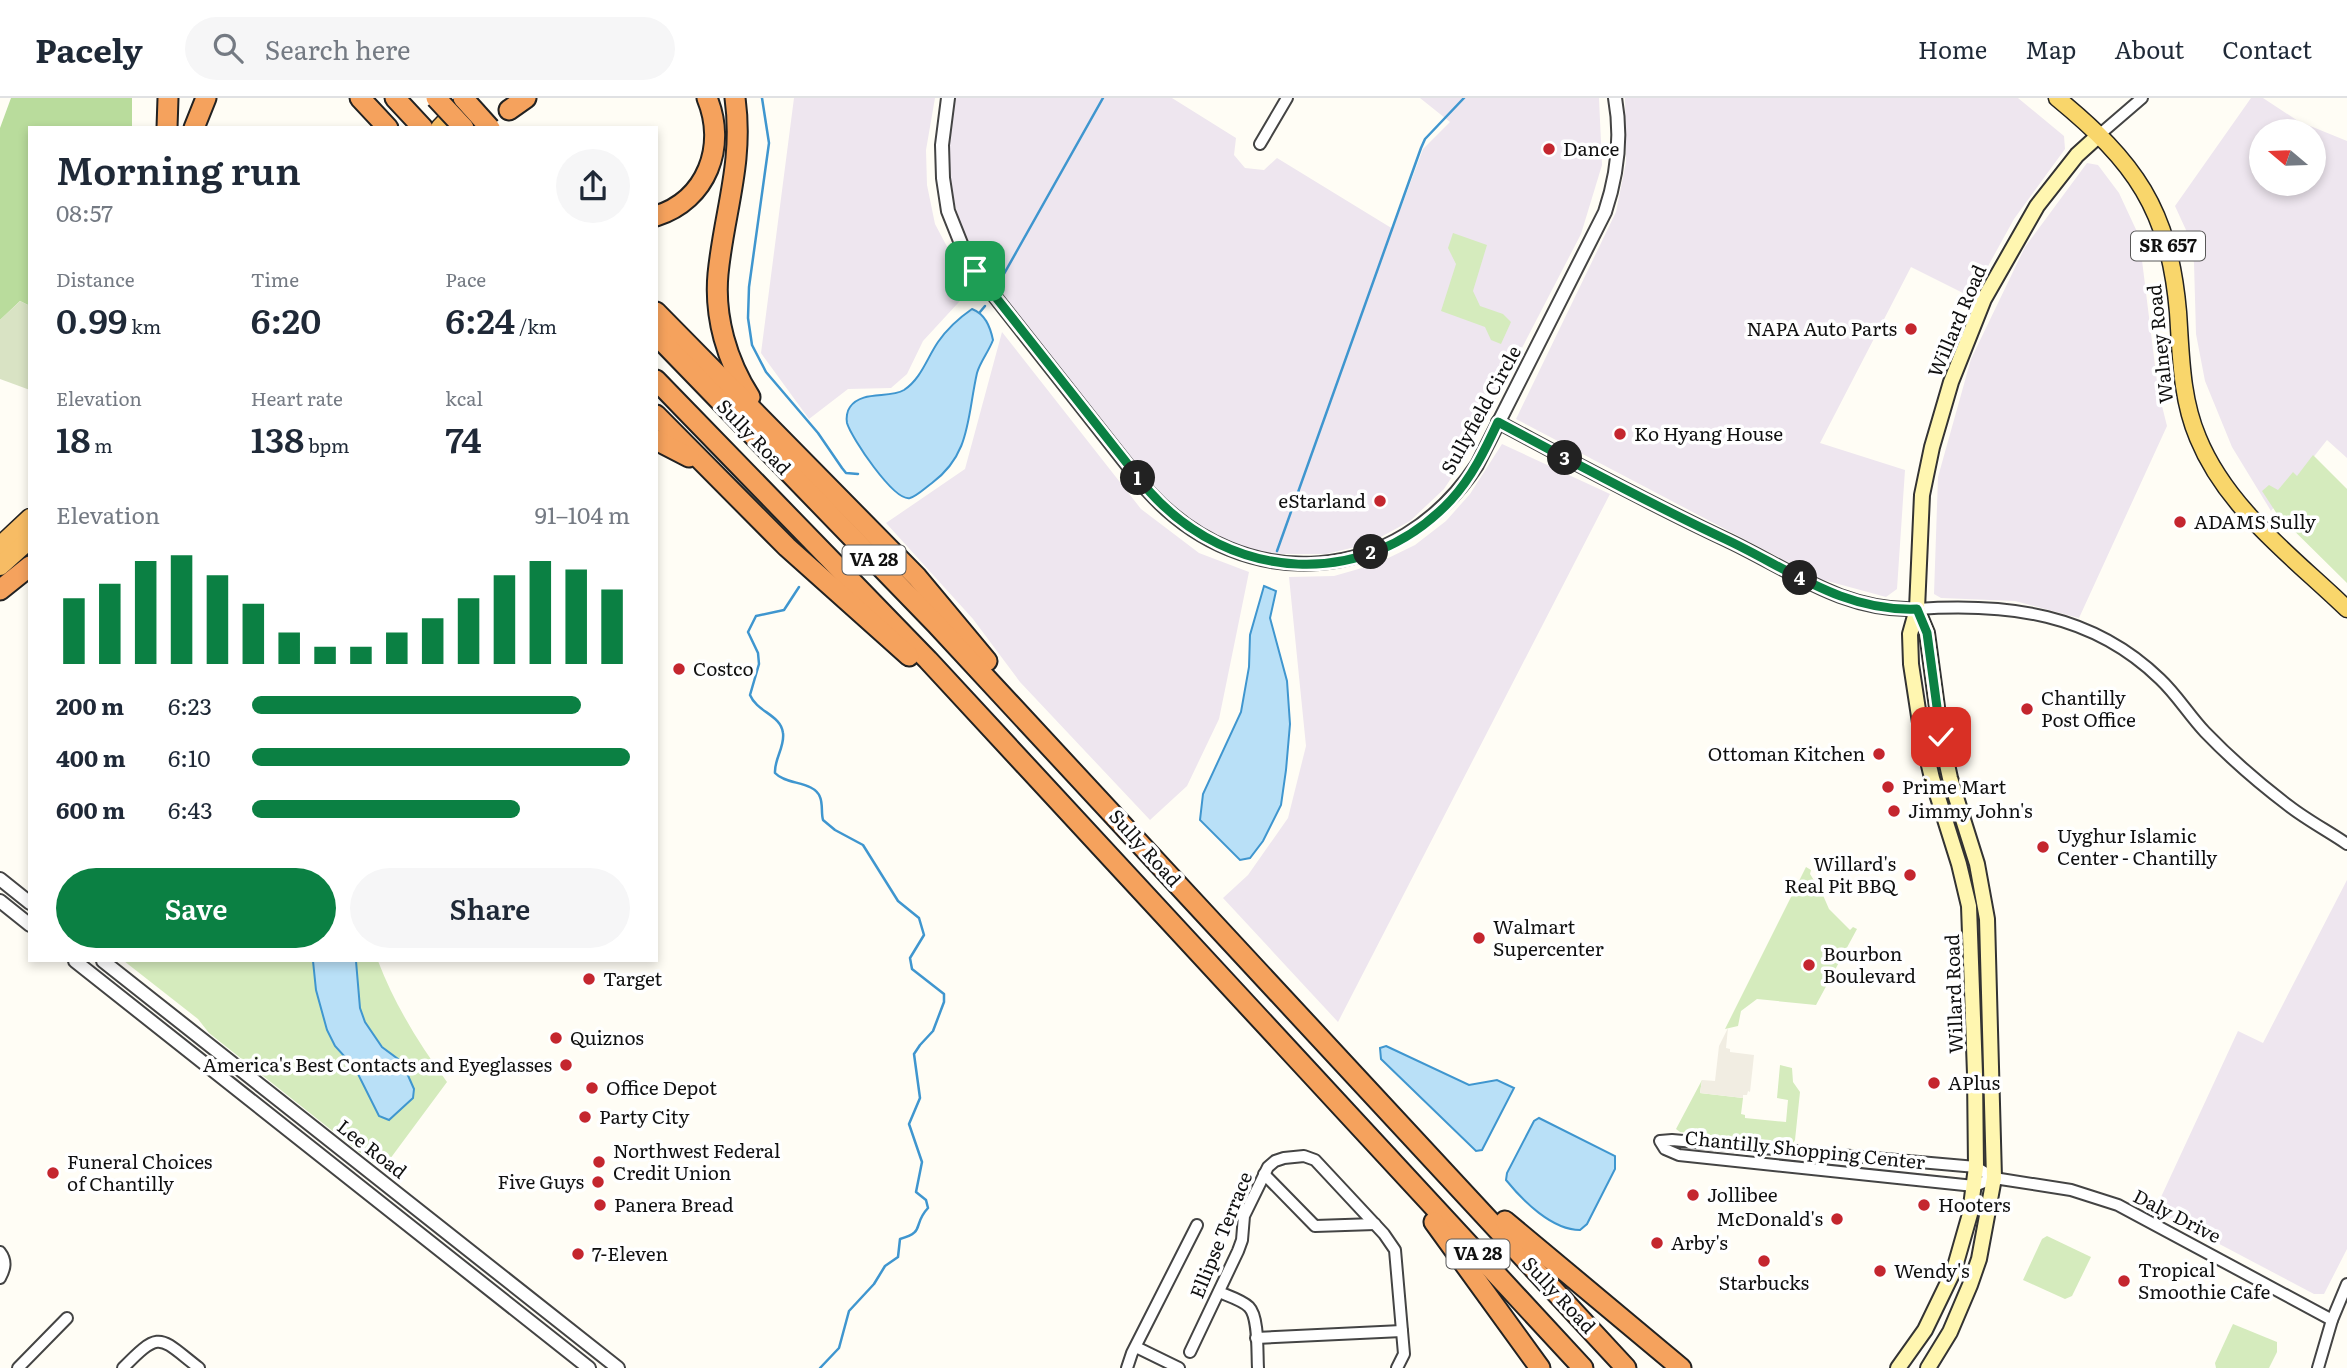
<!DOCTYPE html>
<meta charset="utf-8">
<style>
body{margin:0;font-family:Literata,serif;background:#f6f6f7;color:#1f2937;height:100vh;display:flex;flex-direction:column;font-size:26px;white-space:nowrap}
*{box-sizing:border-box;margin:0}
p{font-size:23px;color:#747a83}
.icon{flex:none;width:38px;height:38px;fill:none;stroke:currentColor;stroke-width:2;stroke-linecap:round;stroke-linejoin:round}
.map{position:relative;flex:1;overflow:hidden}
.panel{position:absolute;left:28px;top:28px;width:630px;height:836px;display:flex;flex-direction:column;background:#fff;border-radius:0px;box-shadow:0 4px 10px #0003}
.panel>*{flex:none}
.needle{width:46px;rotate:289deg}
.tools{position:absolute;left:2249px;top:21px;display:grid;gap:14px}
.tools a{display:grid;place-items:center;width:77px;height:77px;border-radius:50%;background:#fff;box-shadow:0 4px 10px #0003;font-size:35px}
.pin{position:absolute;display:grid;place-items:center;width:60px;height:60px;color:#fff;margin:-30px;border-radius:14px;box-shadow:0 4px 10px #0006}
.km{position:absolute;width:35px;height:35px;margin:-18px;border-radius:50%;background:#222;color:#fff;font-size:19px;line-height:35px;text-align:center}
.round{display:grid;place-items:center;flex:none;width:74px;height:74px;border-radius:37px;background:#f6f6f7}
.head{display:flex;align-items:center;justify-content:space-between;height:119px;padding:0 28px}
h1{font-size:38px;font-weight:600;line-height:52px}
.metrics{display:grid;grid-template-columns:repeat(3,1fr);gap:10px;height:119px;padding:7px 28px}
.metrics div{display:grid;align-content:center}
.metrics b{font-size:35px;font-weight:600}
.metrics small{font-size:19px;font-weight:400}
.metrics p{font-size:19px}
.chart{height:196px;padding:14px 28px}
.chart p{display:flex;justify-content:space-between}
.chart svg{width:100%;height:126px;margin-top:7px;stroke:#0b8043;stroke-width:6}
.button{display:flex;gap:14px;margin-top:auto;padding:14px 28px}
.button a{flex:1;height:80px;border-radius:42px;background:#0b8043;color:#fff;font-size:28px;font-weight:600;line-height:80px;text-align:center}
.button a+a{background:#f6f6f7;color:#1f2937}
ul{padding:0 28px;list-style:none;font-size:23px}
li{display:grid;grid-template-columns:112px 84px 1fr;align-items:center;height:52px}
li i{height:18px;border-radius:9px;background:#0b8043}
header{display:flex;align-items:center;gap:42px;box-sizing:border-box;height:98px;padding:0 35px;background:#fff;border-bottom:2px solid #e0e1e3}
header strong{font-size:33px}
nav{display:flex;gap:38px;margin-inline-start:auto;font-size:24px}
.search{width:490px;height:63px;background:#f6f6f7;display:flex;align-items:center;gap:18px;box-sizing:border-box;padding:0 24px;border-radius:38px;color:#747a83;font-size:26px}
.map>svg:first-child{display:block}
</style>
<header>
<strong>Pacely</strong>
<div class="search"><svg class="icon" aria-label="search" viewBox="0 0 24 24"><circle cx="10" cy="10" r="6"/><path d="M15 15l6 6"/></svg>Search here</div>
<nav><a>Home</a><a>Map</a><a>About</a><a>Contact</a></nav>
</header>
<div class="map">
<svg width="2347" height="1270" viewBox="0 0 2347 1270">
<rect width="100%" height="100%" fill="#fffdf5"/>
<g fill="#eee6ef" fill-rule="evenodd">
<path d="M794,0H935L926,52L927,87L935,126L970,192L923,243L907,276L891,290L848,291L809,321L761,255Z"/>
<path d="M955,0H1172L1236,40L1234,57L1245,70L1264,72L1277,60L1393,131L1423,51L1450,24L1420,0H1599L1602,67L1581,136L1467,356L1444,391L1410,423L1368,446L1326,456H1276L1241,449L1207,434L1154,392L981,171L963,135L952,96L949,53Z"/>
<path d="M1625,0H2018L2064,38L2065,51L2014,121L1971,199L1911,169L1820,345L1905,372L1897,491L1886,499L1820,481L1516,321L1616,114L1626,64Z"/>
<path d="M2251,0H2263L2298,23L2347,43V360L2327,342L2271,413L2232,349L2205,283L2196,236L2194,165L2186,132L2175,108ZM2261,33H2314V86H2261Z"/>
<path d="M2087,65L2098,67L2119,95L2139,138L2158,292L2167,328L2079,520L2015,503L1941,500L1934,496L1938,379L1971,261L2025,149Z"/>
<path d="M1002,234L1141,411L1199,455L1249,474L1219,621L1187,688L1150,722L1020,584L973,521L886,425L965,371Z"/>
<path d="M1502,346L1610,396L1338,924L1223,800L1248,777L1288,720L1306,648L1289,479L1334,478L1376,466L1415,447L1446,423L1470,396Z"/>
<path d="M2347,782V1151L2324,1196H2314L2155,1112L2238,933L2263,945Z"/>
</g>
<g fill="#d5ebbd">
<path d="M1453,135L1487,147L1473,193L1480,208L1503,216L1511,224L1501,246L1491,242L1485,229L1441,213L1456,166L1448,150Z"/>
<path d="M2313,357L2347,391V485L2277,416L2262,393L2269,387L2278,392L2293,374L2297,378Z"/>
<path d="M1806,769L1811,772L1810,776L1822,795L1829,811L1850,832L1853,829L1857,831L1816,907L1757,901L1741,913L1738,928L1725,931Z"/>
<path d="M124,863H313L316,892L327,932L335,948L355,970L367,995L414,991L402,964L382,948L365,924L360,910L356,863H378C395,907 419,946 447,984L387,1065H373L209,935L198,921Z"/>
<path d="M1780,967L1792,970L1793,984L1800,994L1795,1042L1793,1045L1680,1034L1676,1031L1702,982L1700,995L1743,1000L1741,1016L1745,1017V1020L1786,1024L1788,1002L1777,1000Z"/>
<path d="M2047,1138L2091,1159L2072,1198L2065,1201L2023,1182L2042,1141Z"/>
<path d="M2233,1226L2277,1244V1254L2269,1270H2216L2215,1265Z"/>
</g>
<path fill="#b9dc9c" d="M11,0H132V30H30V208L20,203L0,222V30Z"/>
<path fill="#d9e3c4" d="M20,203L30,208V292L0,281V222Z"/>
<path fill="#f1ede2" d="M1728,930L1726,950L1730,951V954L1754,957L1750,994L1748,993L1747,997H1743V1000L1700,995L1702,982L1715,983L1719,948Z"/>
<g fill="#b9e0f7" stroke="#3f96cf" stroke-width="2">
<path d="M972,211C985,216 990,228 993,242C989,253 980,264 977,275C967,319 971,356 932,385C925,390 917,398 910,400C894,404 851,339 847,325C846,320 847,313 850,309C862,292 889,301 904,292C921,281 927,260 938,244C947,231 959,220 972,211Z"/>
<path d="M1264,488L1276,493L1270,520L1287,583L1290,626L1286,672L1281,707L1263,743L1250,760L1240,762L1200,722L1203,696L1241,614L1249,569L1250,537Z"/>
<path d="M313,863H356L360,910L365,924L382,949L402,964L414,991L413,1000L389,1022L379,1018L355,970L335,948L327,932L316,892Z"/>
<path d="M1386,948L1469,987L1497,982L1514,990L1482,1052L1476,1053L1381,961L1380,950Z"/>
<path d="M1539,1020L1615,1058V1071L1587,1126L1580,1132C1552,1132 1523,1103 1506,1082L1507,1075L1534,1023Z"/>
</g>
<g fill="none" stroke-linecap="round" stroke-linejoin="round">
<g stroke="#3f96cf" stroke-width="2.5">
<path d="M762,0L769,45L749,189L748,220L752,247L766,274L818,335L842,370L846,375L858,376"/>
<path d="M1000,183L1103,0"/>
<path d="M980,214L985,208"/>
<path d="M1277,453L1421,50L1425,41L1464,0"/>
<path d="M799,489L784,512L756,518L748,534L758,555L759,566L750,597C757,614 781,617 783,635C785,649 774,661 775,675C786,687 814,683 820,699C823,706 821,715 823,722L835,732L863,747L898,803L919,820L924,837L910,860L912,871L944,896V904L933,933L920,947L914,956L920,1000L909,1026L922,1064L916,1094L926,1102L928,1110C912,1127 926,1134 900,1141L898,1159L885,1168L874,1186L849,1213L839,1250L820,1270"/>
</g>
<g stroke="#444" stroke-width="14">
<g id="minor">
<path d="M2099,37L2142,0"/>
<path d="M1260,46L1287,0"/>
<path d="M1917,511C2008,505 2092,515 2160,581C2177,597 2189,617 2205,634C2230,660 2260,686 2289,708C2307,722 2328,733 2347,746"/>
<path d="M1264,1076L1315,1128L1375,1126"/>
<path d="M1994,1080L1974,1088L1679,1057L1665,1051L1660,1043L1672,1042L1976,1069L1994,1080L2071,1092L2118,1107L2332,1222"/>
<path d="M0,1154C7,1163 5,1171 0,1180"/>
<path d="M1219,1194C1228,1198 1242,1202 1249,1209C1259,1219 1257,1255 1258,1270"/>
<path d="M1256,1240L1402,1233"/>
<path d="M1136,1249L1179,1270"/>
<path d="M1190,1254L1238,1153L1242,1142L1244,1118L1268,1069L1275,1063L1284,1060L1304,1058L1315,1062L1384,1136L1395,1152L1404,1256L1397,1270"/>
<path d="M18,1270L67,1220"/>
<path d="M123,1270C161,1231 159,1239 199,1270"/>
<path d="M1127,1270L1132,1255L1197,1127"/>
<path d="M2318,1270L2332,1222L2347,1186"/>
</g>
</g>
<g stroke="#444" stroke-width="16">
<g id="tertiary">
<path d="M948,0L942,47L943,80L948,113L966,158L992,195L1148,393C1245,500 1398,487 1477,367L1605,114C1617,78 1622,38 1615,0"/>
<path d="M1498,324C1573,364 1648,405 1725,441C1789,471 1843,514 1917,511"/>
<path d="M0,781L30,805"/>
<path d="M0,803L30,827"/>
<path d="M75,863L589,1270"/>
<path d="M103,863L618,1270"/>
</g>
</g>
<g stroke="#333" stroke-width="18">
<g id="secondary">
<path d="M1917,511L1927,535L1941,639L1950,680L1977,766L1987,821L1994,1080L1979,1161L1970,1187L1950,1234L1928,1270"/>
<path d="M1898,1270L1925,1232L1954,1172L1970,1116L1976,1069L1975,976L1969,808L1959,766L1932,680L1922,638L1911,566L1910,536L1917,511L1922,397L1932,349L1951,284L1984,201L2037,108L2077,57L2099,37"/>
</g>
</g>
<g stroke="#222" stroke-width="19">
<path id="primary" d="M2057,0C2135,64 2169,111 2178,214C2181,257 2181,300 2198,340C2227,411 2293,459 2347,511"/>
</g>
<g stroke="#222" stroke-width="21">
<g id="trunk">
<path d="M440,30L462,7"/>
<path d="M0,448L30,420"/>
<path d="M0,468L30,441"/>
</g>
</g>
<g stroke="#222" stroke-width="23">
<g id="motorway">
<path d="M360,0L388,30"/>
<path d="M395,0L423,30"/>
<path d="M735,0C744,65 724,114 718,176C714,219 727,263 750,299"/>
<path d="M509,12L526,0"/>
<path d="M167,30L168,0"/>
<path d="M194,30L206,0"/>
<path d="M656,118C707,102 727,48 707,0"/>
<path d="M656,214L917,479L987,563"/>
<path d="M656,237L936,526L1626,1270"/>
<path d="M656,282L928,562L1583,1270"/>
<path d="M656,317L787,449L909,558"/>
<path d="M656,342L689,359"/>
<path d="M0,492L30,468"/>
<path d="M1505,1123L1681,1270"/>
<path d="M1434,1124L1540,1270"/>
</g>
</g>
<use href="#minor" stroke="#fff" stroke-width="10"/>
<use href="#tertiary" stroke="#fff" stroke-width="12"/>
<use href="#secondary" stroke="#fff6b0" stroke-width="14"/>
<use href="#primary" stroke="#f9d66b" stroke-width="16"/>
<use href="#trunk" stroke="#f7bc64" stroke-width="18"/>
<use href="#motorway" stroke="#f5a25d" stroke-width="19"/>
<g stroke="#222" stroke-width="23" stroke-linecap="butt">
<g id="motorway-bridge">
<path d="M436,0L464,30"/>
<path d="M463,0L490,30"/>
</g>
</g>
<use href="#motorway-bridge" stroke="#f5a25d" stroke-width="19"/>
</g>
<g fill="none" stroke-linecap="round" stroke-linejoin="round">
<g stroke="#fff" stroke-width="14">
<path id="route" d="M975,173L1149,393C1230,484 1365,494 1451,402C1472,379 1485,352 1498,324C1573,364 1648,405 1725,441C1789,471 1843,514 1917,511L1927,535L1941,639"/>
</g>
<use href="#route" stroke="#0b8043" stroke-width="9"/>
</g>
<g fill="#c4262e" stroke="#fff" stroke-width="2.5">
<circle cx="1549" cy="51" r="7"/>
<circle cx="1911" cy="231" r="7"/>
<circle cx="1620" cy="336" r="7"/>
<circle cx="1380" cy="403" r="7"/>
<circle cx="2180" cy="424" r="7"/>
<circle cx="679" cy="571" r="7"/>
<circle cx="2027" cy="611" r="7"/>
<circle cx="1879" cy="656" r="7"/>
<circle cx="1888" cy="689" r="7"/>
<circle cx="1894" cy="713" r="7"/>
<circle cx="2043" cy="749" r="7"/>
<circle cx="1910" cy="777" r="7"/>
<circle cx="1479" cy="840" r="7"/>
<circle cx="1809" cy="867" r="7"/>
<circle cx="589" cy="881" r="7"/>
<circle cx="556" cy="940" r="7"/>
<circle cx="566" cy="967" r="7"/>
<circle cx="1934" cy="985" r="7"/>
<circle cx="592" cy="990" r="7"/>
<circle cx="585" cy="1019" r="7"/>
<circle cx="599" cy="1064" r="7"/>
<circle cx="53" cy="1075" r="7"/>
<circle cx="598" cy="1084" r="7"/>
<circle cx="1693" cy="1097" r="7"/>
<circle cx="600" cy="1107" r="7"/>
<circle cx="1924" cy="1107" r="7"/>
<circle cx="1837" cy="1121" r="7"/>
<circle cx="1657" cy="1145" r="7"/>
<circle cx="578" cy="1156" r="7"/>
<circle cx="1764" cy="1163" r="7"/>
<circle cx="1880" cy="1173" r="7"/>
<circle cx="2124" cy="1183" r="7"/>
</g>
<g text-anchor="middle" stroke-width="7" stroke-linejoin="round" paint-order="stroke">
<g fill="#fff" stroke="#585858" stroke-width="2">
<rect x="2131" y="133.5" width="74" height="29" rx="5"/>
<rect x="842.5" y="447.5" width="63" height="29" rx="5"/>
<rect x="1446.5" y="1141.5" width="63" height="29" rx="5"/>
</g>
<g font-size="18" font-weight="bold" fill="#111">
<text x="2168" y="154">SR 657</text>
<text x="874" y="468">VA 28</text>
<text x="1478" y="1162">VA 28</text>
</g>
<g font-size="19" fill="#111" stroke="#fff" text-anchor="start">
<text x="1563" y="58">Dance</text>
<text x="1897" y="238" text-anchor="end">NAPA Auto Parts</text>
<text x="1634" y="343">Ko Hyang House</text>
<text x="1366" y="410" text-anchor="end">eStarland</text>
<text x="2194" y="431">ADAMS Sully</text>
<text x="693" y="578">Costco</text>
<text x="2041" y="607">Chantilly<tspan x="2041" dy="22">Post Office</tspan></text>
<text x="1865" y="663" text-anchor="end">Ottoman Kitchen</text>
<text x="1902" y="696">Prime Mart</text>
<text x="1908" y="720">Jimmy John's</text>
<text x="2057" y="745">Uyghur Islamic<tspan x="2057" dy="22">Center - Chantilly</tspan></text>
<text x="1896" y="773" text-anchor="end">Willard's<tspan x="1896" dy="22">Real Pit BBQ</tspan></text>
<text x="1493" y="836">Walmart<tspan x="1493" dy="22">Supercenter</tspan></text>
<text x="1823" y="863">Bourbon<tspan x="1823" dy="22">Boulevard</tspan></text>
<text x="603" y="888">Target</text>
<text x="570" y="947">Quiznos</text>
<text x="552" y="974" text-anchor="end">America's Best Contacts and Eyeglasses</text>
<text x="1948" y="992">APlus</text>
<text x="606" y="997">Office Depot</text>
<text x="599" y="1026">Party City</text>
<text x="613" y="1060">Northwest Federal<tspan x="613" dy="22">Credit Union</tspan></text>
<text x="67" y="1071">Funeral Choices<tspan x="67" dy="22">of Chantilly</tspan></text>
<text x="584" y="1091" text-anchor="end">Five Guys</text>
<text x="1707" y="1104">Jollibee</text>
<text x="614" y="1114">Panera Bread</text>
<text x="1938" y="1114">Hooters</text>
<text x="1823" y="1128" text-anchor="end">McDonald's</text>
<text x="1671" y="1152">Arby's</text>
<text x="592" y="1163">7-Eleven</text>
<text x="2138" y="1179">Tropical<tspan x="2138" dy="22">Smoothie Cafe</tspan></text>
<text x="1894" y="1180">Wendy's</text>
<text x="1764" y="1192" text-anchor="middle">Starbucks</text>
</g>
<g font-size="19" fill="#111" stroke="#fff">
<text transform="translate(1957 223) rotate(-67)" y="7">Willard Road</text>
<text transform="translate(2160 246) rotate(-96)" y="7">Walney Road</text>
<text transform="translate(1481 312) rotate(-61)" y="7">Sullyfield Circle</text>
<text transform="translate(754 339) rotate(46)" y="7">Sully Road</text>
<text transform="translate(1145 750) rotate(48)" y="7">Sully Road</text>
<text transform="translate(1954 896) rotate(-92)" y="7">Willard Road</text>
<text transform="translate(372 1051) rotate(38)" y="7">Lee Road</text>
<text transform="translate(1805 1052) rotate(6)" y="7">Chantilly Shopping Center</text>
<text transform="translate(2177 1118) rotate(27)" y="7">Daly Drive</text>
<text transform="translate(1221 1137) rotate(-68)" y="7">Ellipse Terrace</text>
<text transform="translate(1559 1197) rotate(47)" y="7">Sully Road</text>
</g>
</g>
</svg>
<div class="tools">
<a><svg class="needle" viewBox="-14 -14 28 28"><path d="M0-13l5 13h-10z" fill="#e53935"/><path d="M0 13l5-13h-10z" fill="#747a83"/></svg></a>
</div>
<div class="pin" style="left:975px;top:173px;background:#1e9e55"><svg class="icon" aria-label="arrive" viewBox="0 0 24 24"><path d="M6 21V4h12l-3 4 3 4H6"/></svg></div>
<div class="pin" style="left:1941px;top:639px;background:#d93025"><svg class="icon" aria-label="check" viewBox="0 0 24 24"><path d="M5 12l5 5 9-10"/></svg></div>
<b class="km" style="left:1138px;top:380px">1</b>
<b class="km" style="left:1371px;top:454px">2</b>
<b class="km" style="left:1565px;top:360px">3</b>
<b class="km" style="left:1800px;top:480px">4</b>
<section class="panel">
<div class="head"><div><h1>Morning run</h1><p>08:57</p></div><a class="round"><svg class="icon" aria-label="share" viewBox="0 0 24 24"><path d="M12 15V3M7 8l5-5 5 5M5 13v7h14v-7"/></svg></a></div>
<div class="metrics">
<div><p>Distance</p><b>0.99<small> km</small></b></div>
<div><p>Time</p><b>6:20</b></div>
<div><p>Pace</p><b>6:24<small> /km</small></b></div>
</div>
<div class="metrics">
<div><p>Elevation</p><b>18<small> m</small></b></div>
<div><p>Heart rate</p><b>138<small> bpm</small></b></div>
<div><p>kcal</p><b>74</b></div>
</div>
<div class="chart"><p><span>Elevation</span>91–104 m</p>
<svg viewBox="0 0 160 44" preserveAspectRatio="none"><path d="M5 44V21M15 44V16M25 44V8M35 44V6M45 44V13M55 44V23M65 44V33M75 44V38M85 44V38M95 44V33M105 44V28M115 44V21M125 44V13M135 44V8M145 44V11M155 44V18"/></svg>
</div>
<ul>
<li><b>200 m</b>6:23<i style="width:87%"></i></li>
<li><b>400 m</b>6:10<i style="width:100%"></i></li>
<li><b>600 m</b>6:43<i style="width:71%"></i></li>
</ul>
<div class="button"><a>Save</a><a>Share</a></div>
</section>
</div>
